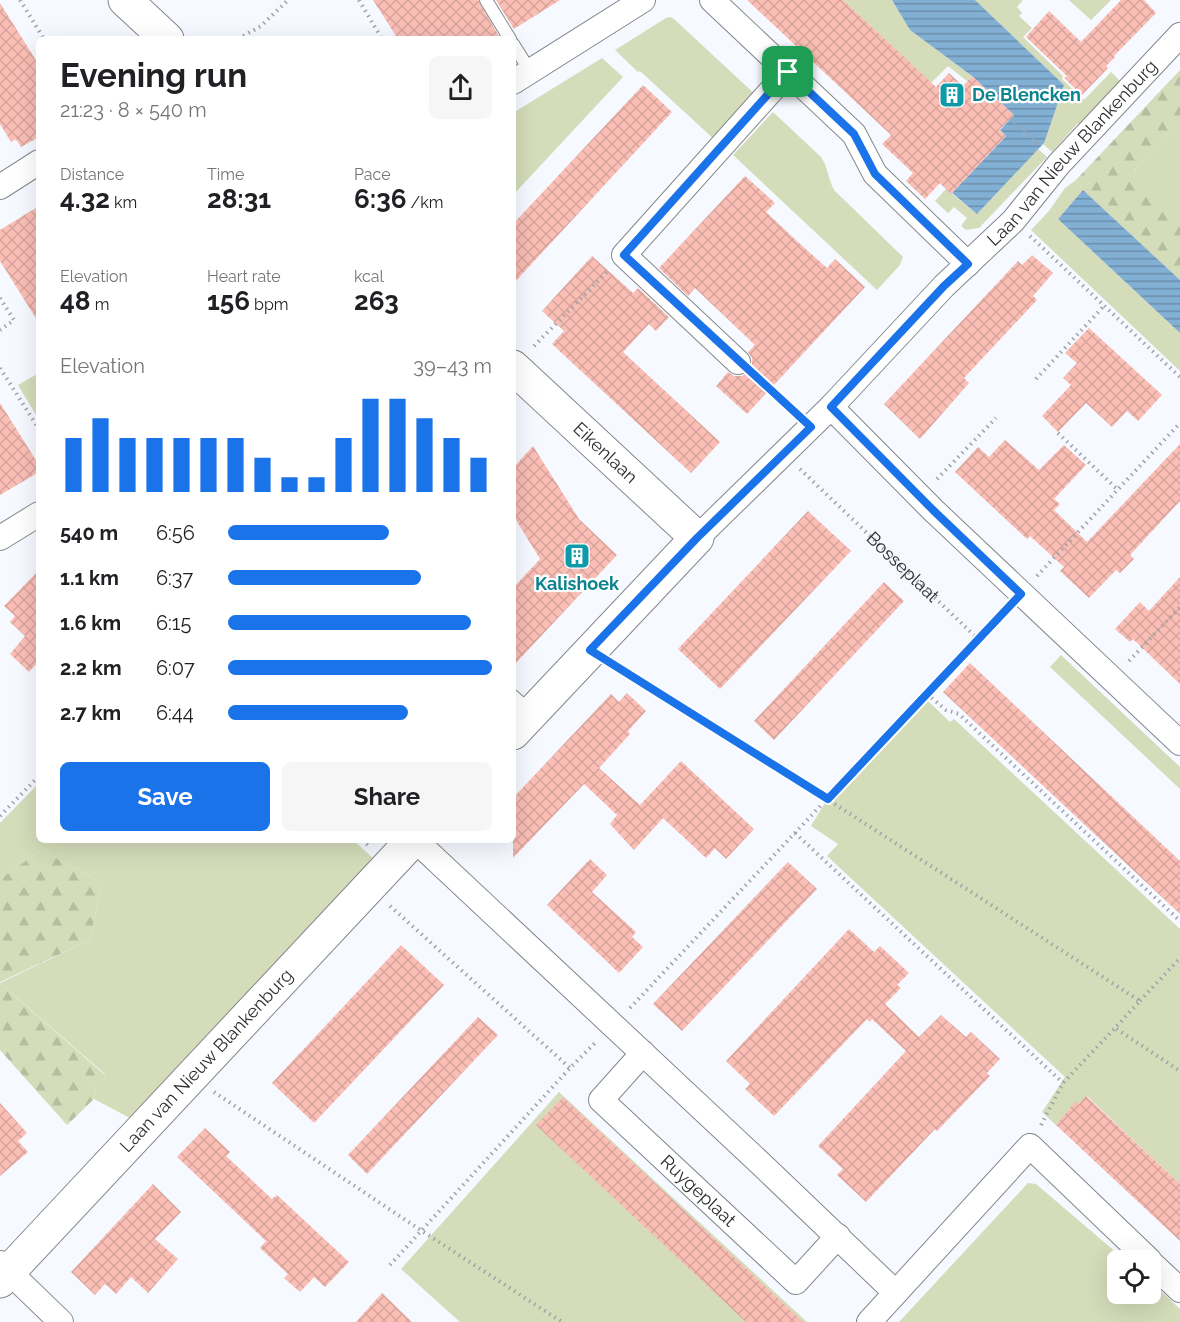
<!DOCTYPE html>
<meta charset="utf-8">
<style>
body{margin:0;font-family:Raleway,sans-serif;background:#f6f6f6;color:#202124;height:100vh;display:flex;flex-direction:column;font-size:22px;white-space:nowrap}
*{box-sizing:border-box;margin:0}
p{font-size:20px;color:#757577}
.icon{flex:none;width:33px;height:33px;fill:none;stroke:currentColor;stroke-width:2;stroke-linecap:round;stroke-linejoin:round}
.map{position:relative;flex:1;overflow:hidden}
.panel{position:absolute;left:36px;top:36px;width:480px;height:807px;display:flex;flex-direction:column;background:#fff;border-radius:9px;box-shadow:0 6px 24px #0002}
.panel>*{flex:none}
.buttons{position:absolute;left:1107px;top:1250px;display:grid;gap:12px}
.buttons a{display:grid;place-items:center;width:54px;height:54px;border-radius:9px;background:#fff;box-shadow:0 6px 24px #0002;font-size:30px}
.pin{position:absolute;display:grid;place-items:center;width:51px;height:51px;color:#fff;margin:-26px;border-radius:12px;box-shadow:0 3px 9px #0006}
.round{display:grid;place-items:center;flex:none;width:63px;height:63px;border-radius:9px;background:#f6f6f6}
.overview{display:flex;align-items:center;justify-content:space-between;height:102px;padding:0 24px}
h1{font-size:33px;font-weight:700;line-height:45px}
.metrics{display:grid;grid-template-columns:repeat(3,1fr);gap:9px;height:102px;padding:6px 24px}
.metrics div{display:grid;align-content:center}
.metrics b{font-size:26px;font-weight:700}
.metrics small{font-size:16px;font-weight:400}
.metrics p{font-size:16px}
.chart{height:168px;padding:12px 24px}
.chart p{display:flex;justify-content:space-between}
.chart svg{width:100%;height:108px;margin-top:6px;stroke:#1a73e8;stroke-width:6}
.cta{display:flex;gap:12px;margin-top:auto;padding:12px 24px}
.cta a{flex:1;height:69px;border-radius:9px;background:#1a73e8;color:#fff;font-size:24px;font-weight:700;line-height:69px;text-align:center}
.cta a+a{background:#f6f6f6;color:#202124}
ul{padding:0 24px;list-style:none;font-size:20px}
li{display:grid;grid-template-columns:96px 72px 1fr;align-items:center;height:45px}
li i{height:15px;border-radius:8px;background:#1a73e8}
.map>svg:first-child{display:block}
</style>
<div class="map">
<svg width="1180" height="1322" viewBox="0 0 1180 1322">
<defs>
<pattern id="forest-firs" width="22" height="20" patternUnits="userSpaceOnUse" patternTransform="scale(1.5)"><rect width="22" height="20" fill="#d4dcba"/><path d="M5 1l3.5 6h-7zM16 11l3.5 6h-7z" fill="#b6bda0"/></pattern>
<pattern id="water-rules" width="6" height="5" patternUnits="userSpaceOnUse" patternTransform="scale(1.5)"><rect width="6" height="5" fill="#82afd4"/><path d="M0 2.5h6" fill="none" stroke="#6b8fac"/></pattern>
<pattern id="building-cross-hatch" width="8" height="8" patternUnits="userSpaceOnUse" patternTransform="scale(1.5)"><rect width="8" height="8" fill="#fabeb5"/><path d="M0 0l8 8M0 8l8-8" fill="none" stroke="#d7a49c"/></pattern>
</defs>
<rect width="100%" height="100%" fill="#f6f9ff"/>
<g fill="#d4dcba">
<path d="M843,0H892L910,30L972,76L967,81L948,66L931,83Z"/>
<path d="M975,0H1023L1017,7L1022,13L1019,16L1032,28L1023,37L1063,76L1062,79L1084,100L1111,72L1124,85L1083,129L1078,123L1052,152L1043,144L1064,85Z"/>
<path d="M1069,0H1111L1091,20Z"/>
<path d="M670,17L674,19L758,97L716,141L640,71L638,72L615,50L666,18Z"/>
<path d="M602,58L623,77L513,195V113Z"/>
<path d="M773,112L821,157C828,167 828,179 834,190L903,257L900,265L877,290L733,155Z"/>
<path d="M1180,119V215L1135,172L1136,168Z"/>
<path d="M1038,149L1047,157L979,228L966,230L961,226L967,218L954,207L948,213L935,201L946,189L977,214Z"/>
<path d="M1076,180L1083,190L1058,219L1180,333V371L1031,230L1049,211L1065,188Z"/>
<path d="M39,373V420L18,385Z"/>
<path d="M1061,655L1180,767V789L1050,667Z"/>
<path d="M927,700L950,722L954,719L1180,929V1184L1087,1096L1079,1104L1077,1102L1076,1108L1058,1127L1042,1112L1065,1077L827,856L838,844L811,826L825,803L830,805Z"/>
<path d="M39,783V840H353L373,858L130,1118L94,1099L96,1084L105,1074L0,983L90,940L102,883L41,850L0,879V823Z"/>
<path d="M559,1092L807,1322H460L401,1269Z"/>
<path d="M1028,1183L1036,1184L1125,1260H1118V1293H1150L1151,1282L1180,1309V1322H899Z"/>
</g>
<g fill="url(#forest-firs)">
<path d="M1180,70V119L1136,168L1135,171L1180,215V280L1083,190L1076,180Z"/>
<path d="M41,850L102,883L90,940L0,982V879Z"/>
<path d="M0,983L105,1075L96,1084L94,1099L67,1125L0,1050Z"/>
</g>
<g fill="url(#water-rules)">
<path d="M892,0H975L1064,85L1044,143L977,214L952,193L1006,136L1000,130L1014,115L972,76L910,30Z"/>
<path d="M1083,190L1180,280V333L1058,219Z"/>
</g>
<g fill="url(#building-cross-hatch)">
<path d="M373,0H478L500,38L398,39Z"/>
<path d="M496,0H560L514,29Z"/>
<path d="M747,0H843L936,87L949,73L963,86L972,76L1014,115L999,130L1006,136L951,194L940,183L925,199L906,181L913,173L882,144L891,135Z"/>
<path d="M1121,0H1144L1156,13L1114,56L1115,57L1106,66L1108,68L1082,95L1064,78L1067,76L1026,37L1049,11L1081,42Z"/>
<path d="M0,3L39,65V137L21,147L16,139L11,142L0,124Z"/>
<path d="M643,85L672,112L513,284V224Z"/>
<path d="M745,176L775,203L766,212L798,242L827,268L835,259L865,287L747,414L716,386L728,372L734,376H742L749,371L752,365V358L748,352L755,345L695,288L688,296L659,268Z"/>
<path d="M39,206V323L0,261V230Z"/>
<path d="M1032,255L1053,273L1033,296L1037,300L964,378L969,383L920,439L884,404L1018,261L1022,265Z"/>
<path d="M592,256L633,293L638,288L669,317L656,331L649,324L623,352L720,442L691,473L552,344L564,331L542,311Z"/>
<path d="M1089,328L1162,395L1138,421L1127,411L1112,427L1086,403L1058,432L1042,416L1071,385L1063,378L1077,363L1065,353Z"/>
<path d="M0,403L39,465V472L0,495Z"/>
<path d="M1005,440L1039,470L1064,445L1086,465L1054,499L1060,504L1054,510L1087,542L1180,444V501L1130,555L1134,559L1120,573L1116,570L1089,598L1060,571L1064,567L1030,536L1027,539L955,472L978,447L989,457Z"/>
<path d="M533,446L579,519L617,555L513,666V588L540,559L513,515V468Z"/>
<path d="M808,511L851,551L720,689L678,649Z"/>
<path d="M39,570V661L29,672L10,654L25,636L10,622L15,616L4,606Z"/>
<path d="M1180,577V684L1133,639L1130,642L1115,629L1140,602L1149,611Z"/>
<path d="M884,582L904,601L774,740L754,721Z"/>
<path d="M970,663L1180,861V914L943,692Z"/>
<path d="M627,693L646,711L628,731L630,734L599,768L640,805L681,761L754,829L726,859L715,848L706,858L663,818L634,850L610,824L617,815L584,784L513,858V798L611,694L619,702Z"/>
<path d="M590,859L607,875L592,892L636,932L632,937L643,947L619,973L547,905Z"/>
<path d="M788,862L817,889L682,1031L653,1004Z"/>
<path d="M849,929L874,952L880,946L909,973L897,985L901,988L885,1004L919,1037L941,1015L966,1037L971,1032L1000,1059L987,1073L990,1076L937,1131L935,1129L866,1202L837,1175L843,1169L818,1146L906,1051L872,1019L870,1022L867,1019L774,1116L745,1089L750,1084L726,1061Z"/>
<path d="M401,945L444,985L314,1123L272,1083Z"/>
<path d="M478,1017L498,1035L367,1174L348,1155Z"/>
<path d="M1086,1096L1180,1184V1241L1056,1125L1076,1101L1079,1104Z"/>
<path d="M563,1097L803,1322H746L536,1125Z"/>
<path d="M0,1103L27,1133L18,1141L28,1152L0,1176Z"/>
<path d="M205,1128L230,1152L226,1156L272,1199L277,1195L349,1262L325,1287L314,1277L300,1292L284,1278L288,1274L260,1248L266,1241L177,1157Z"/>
<path d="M153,1184L181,1212L155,1239L178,1259L148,1293L131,1277L116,1294L105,1284L95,1295L71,1272Z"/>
<path d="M382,1293L412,1322H356Z"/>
</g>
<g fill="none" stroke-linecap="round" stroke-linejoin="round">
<g stroke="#85878c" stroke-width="14">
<g id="lane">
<path d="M486,0L510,39"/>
<path d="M513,44L530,71"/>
<path d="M513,696L532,713"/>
</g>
</g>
<g stroke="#85878c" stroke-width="26">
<g id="street">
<path d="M712,0L854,134L875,174L968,264"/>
<path d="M513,82L643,0"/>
<path d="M0,187L39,162"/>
<path d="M738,362L624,255L788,72"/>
<path d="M831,407L933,510L1180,743"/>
<path d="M0,538L39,514"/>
<path id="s2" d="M697,538L831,407L944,286L1013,221L1059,164L1180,35"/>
<path d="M415,840L760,1163L895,1292"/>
<path id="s3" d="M643,1053L601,1100L796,1282L838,1236"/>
<path d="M1150,1262L1180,1290"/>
<path d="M0,1263L61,1322"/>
<path d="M869,1322L1030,1146L1149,1260"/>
</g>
</g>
<g stroke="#85878c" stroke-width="35">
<g id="secondary">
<path d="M125,0L167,39"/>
<path id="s4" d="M513,367L697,538L513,733"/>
<path id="s5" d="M0,1281L413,840"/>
</g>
</g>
<g stroke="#a1a3a7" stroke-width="4" stroke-dasharray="1.5 4.5" stroke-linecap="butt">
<path d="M20,0L44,39"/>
<path d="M359,0L382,39"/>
<path d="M238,39L261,26L288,0"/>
<path d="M1010,119L1041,147"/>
<path d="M1030,236L1180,377"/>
<path d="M0,298L14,320L0,330"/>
<path d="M534,346L607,272"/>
<path d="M0,368L39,429"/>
<path d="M755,376L794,411"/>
<path d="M1036,379L1104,306"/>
<path d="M1058,433L1118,490"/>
<path id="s1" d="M800,469L978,639"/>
<path d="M937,479L996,418"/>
<path d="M1037,576L1180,423"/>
<path d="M1129,661L1180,607"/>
<path d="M616,667L827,799L1140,1001L1115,1028L1180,1071"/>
<path d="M927,694L946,710L959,714L1180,921"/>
<path d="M0,816L39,776"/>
<path d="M795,833L1063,1083"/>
<path d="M362,840L369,846"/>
<path d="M390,906L570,1068"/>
<path d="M1140,1001L1180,958"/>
<path d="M630,1008L1005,610"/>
<path d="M214,1092L422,1231L562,1322"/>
<path d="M1041,1125L1063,1083L1115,1028"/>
<path d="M390,1265L570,1068L597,1041"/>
</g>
<use href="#lane" stroke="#fff" stroke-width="12"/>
<use href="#street" stroke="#fff" stroke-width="24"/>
<use href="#secondary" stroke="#fff" stroke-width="33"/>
</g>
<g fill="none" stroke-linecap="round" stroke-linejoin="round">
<g stroke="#fff" stroke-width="12">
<path id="route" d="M788,72L854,134L875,174L968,264L944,286L831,407L933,510L1021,594L828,799L590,650L697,538L811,427L624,255Z"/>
</g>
<use href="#route" stroke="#1a73e8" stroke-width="8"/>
</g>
<defs>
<g id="building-square" transform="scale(1.35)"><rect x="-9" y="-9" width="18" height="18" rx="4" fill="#0f9aa8" stroke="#fff"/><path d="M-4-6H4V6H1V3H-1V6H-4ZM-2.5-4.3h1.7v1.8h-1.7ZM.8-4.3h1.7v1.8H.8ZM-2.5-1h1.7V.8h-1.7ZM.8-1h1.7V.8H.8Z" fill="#fff"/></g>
</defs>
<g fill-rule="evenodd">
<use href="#building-square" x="952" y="95"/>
<use href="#building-square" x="577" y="556"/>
</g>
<g text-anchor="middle" stroke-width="4.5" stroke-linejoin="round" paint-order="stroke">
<g font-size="18" font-weight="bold" fill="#0d838f" stroke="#fff" text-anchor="start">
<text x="972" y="101">De Blencken</text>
<text x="577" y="590" text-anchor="middle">Kalishoek</text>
</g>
<g font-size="18" fill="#2d2e30" stroke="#fff">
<text dy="6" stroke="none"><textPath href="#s2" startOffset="538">Laan van Nieuw Blankenburg</textPath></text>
<text dy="6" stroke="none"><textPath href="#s4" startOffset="126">Eikenlaan</textPath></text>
<text dy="6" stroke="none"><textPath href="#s1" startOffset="142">Bosseplaat</textPath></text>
<text dy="6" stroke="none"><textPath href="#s5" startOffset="302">Laan van Nieuw Blankenburg</textPath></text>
<text dy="6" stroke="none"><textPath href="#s3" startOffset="196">Ruygeplaat</textPath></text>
</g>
</g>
</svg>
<div class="buttons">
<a><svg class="icon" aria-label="locate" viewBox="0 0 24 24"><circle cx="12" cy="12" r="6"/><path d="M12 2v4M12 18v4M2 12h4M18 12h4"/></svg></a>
</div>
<div class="pin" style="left:788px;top:72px;background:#1e9e55"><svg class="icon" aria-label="arrive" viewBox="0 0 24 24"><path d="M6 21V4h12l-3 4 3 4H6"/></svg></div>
<section class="panel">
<div class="overview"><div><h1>Evening run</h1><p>21:23 · 8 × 540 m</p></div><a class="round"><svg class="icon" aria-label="share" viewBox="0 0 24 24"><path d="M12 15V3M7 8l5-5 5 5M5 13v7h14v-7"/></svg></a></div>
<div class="metrics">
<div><p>Distance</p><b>4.32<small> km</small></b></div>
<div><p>Time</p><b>28:31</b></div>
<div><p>Pace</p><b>6:36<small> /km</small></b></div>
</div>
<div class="metrics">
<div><p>Elevation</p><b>48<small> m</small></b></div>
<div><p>Heart rate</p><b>156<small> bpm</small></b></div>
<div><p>kcal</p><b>263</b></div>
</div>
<div class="chart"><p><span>Elevation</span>39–43 m</p>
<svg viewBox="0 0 160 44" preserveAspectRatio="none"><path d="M5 44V22M15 44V14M25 44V22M35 44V22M45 44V22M55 44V22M65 44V22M75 44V30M85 44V38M95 44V38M105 44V22M115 44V6M125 44V6M135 44V14M145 44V22M155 44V30"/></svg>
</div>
<ul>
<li><b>540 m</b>6:56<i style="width:61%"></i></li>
<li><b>1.1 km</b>6:37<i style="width:73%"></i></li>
<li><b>1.6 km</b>6:15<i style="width:92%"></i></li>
<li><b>2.2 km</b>6:07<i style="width:100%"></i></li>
<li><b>2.7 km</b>6:44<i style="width:68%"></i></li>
</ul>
<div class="cta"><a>Save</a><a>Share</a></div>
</section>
</div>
